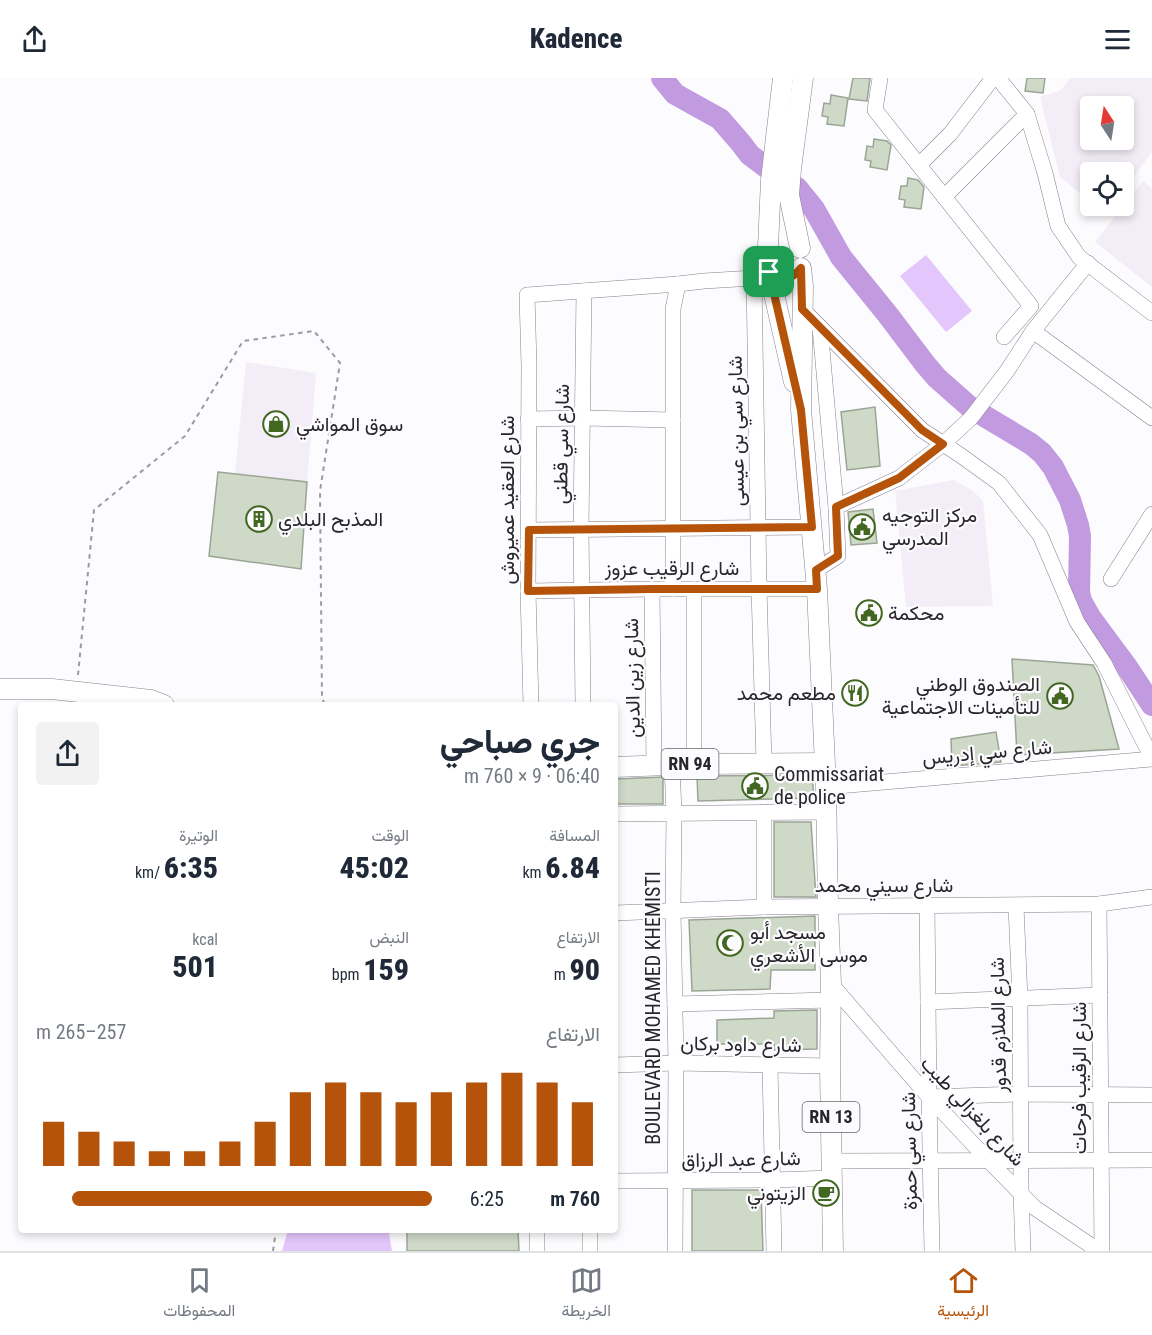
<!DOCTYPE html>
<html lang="ar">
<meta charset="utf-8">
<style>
body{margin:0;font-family:"Roboto Condensed",Vazirmatn,sans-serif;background:#f2f2f3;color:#1f2937;direction:rtl;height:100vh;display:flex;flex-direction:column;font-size:22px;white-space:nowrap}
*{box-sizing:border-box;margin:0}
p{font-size:20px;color:#747a83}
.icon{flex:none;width:33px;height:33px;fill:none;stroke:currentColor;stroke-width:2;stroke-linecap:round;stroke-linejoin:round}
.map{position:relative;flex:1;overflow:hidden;direction:ltr}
.details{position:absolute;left:18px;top:624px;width:600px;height:531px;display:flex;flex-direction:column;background:#fff;border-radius:6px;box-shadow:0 3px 9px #0003;direction:rtl}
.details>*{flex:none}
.needle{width:39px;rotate:348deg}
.buttons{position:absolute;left:1080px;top:18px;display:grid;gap:12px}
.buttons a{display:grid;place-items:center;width:54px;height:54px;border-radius:6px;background:#fff;box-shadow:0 3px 9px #0003;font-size:30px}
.pin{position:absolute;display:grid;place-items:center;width:51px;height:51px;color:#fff;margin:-26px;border-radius:12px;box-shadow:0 3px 9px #0006}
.round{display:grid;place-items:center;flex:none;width:63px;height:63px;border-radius:6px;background:#f2f2f3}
.head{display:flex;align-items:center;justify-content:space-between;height:102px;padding:0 18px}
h1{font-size:33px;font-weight:800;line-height:45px}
.metrics{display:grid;grid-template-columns:repeat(3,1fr);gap:9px;height:102px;padding:6px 18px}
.metrics div{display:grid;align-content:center}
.metrics b{font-size:30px;font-weight:800}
.metrics small{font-size:16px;font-weight:400}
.metrics p{font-size:16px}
.chart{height:168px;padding:12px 18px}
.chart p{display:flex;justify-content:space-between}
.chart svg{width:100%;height:108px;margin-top:6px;stroke:#b45309;stroke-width:6}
ul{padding:0 18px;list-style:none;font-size:20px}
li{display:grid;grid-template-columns:96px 72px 1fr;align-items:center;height:45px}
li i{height:15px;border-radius:8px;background:#b45309}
header{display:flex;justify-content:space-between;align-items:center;height:78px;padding:0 18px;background:#fff;font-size:27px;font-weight:800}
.tabs{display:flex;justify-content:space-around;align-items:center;height:84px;border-top:2px solid #e0e1e3;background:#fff;font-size:16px;color:#747a83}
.tabs a{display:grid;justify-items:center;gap:3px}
.tabs .active{color:#b45309}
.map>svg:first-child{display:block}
</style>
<header><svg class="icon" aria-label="menu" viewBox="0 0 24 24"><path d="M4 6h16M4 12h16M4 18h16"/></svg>Kadence<svg class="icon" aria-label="share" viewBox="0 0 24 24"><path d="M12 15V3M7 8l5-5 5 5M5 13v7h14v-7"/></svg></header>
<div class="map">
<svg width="1152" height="1173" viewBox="0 0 1152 1173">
<rect width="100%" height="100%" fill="#fcfbfe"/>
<g fill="#f3edf7" fill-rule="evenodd">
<path d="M1070,0H1152V74L1124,111V94H1090V123L1060,99L1040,19L1061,12ZM1124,28V62H1090V28Z"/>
<path d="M1143,103L1152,111V209L1095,164Z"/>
<path d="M246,284L316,295L307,404L235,396Z"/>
<path d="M953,402L972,412L983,423L993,528L906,529L895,413Z"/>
</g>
<g fill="#e3c7fc">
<path d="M926,177L972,233L946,254L900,198Z"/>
<path d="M288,1152H391L389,1156L392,1173H282Z"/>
</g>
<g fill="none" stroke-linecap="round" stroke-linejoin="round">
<path stroke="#c19ae0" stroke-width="22" d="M662,0L675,16L720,41L740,64L750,77L782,101L797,110L814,131L841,179L888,237L925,286L937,300L971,330L1031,366L1042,375L1053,389L1070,422L1078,447L1080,458L1079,514L1081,523L1090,539L1127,589L1152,627"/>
</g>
<g fill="#cfd9c8" stroke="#9ba595" stroke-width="1.5">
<path d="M853,0H870L867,23L849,21Z"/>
<path d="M1027,0H1045L1043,15L1025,13Z"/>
<path d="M831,17L848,20L844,48L827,46L828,39L822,38L824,25L830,26Z"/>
<path d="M874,61L887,63L891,67L887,92L870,89L871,83L865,82L867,68L873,69Z"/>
<path d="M908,100L918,102L924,109L921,131L904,129L905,122L899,121L901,108H907Z"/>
<path d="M875,329L880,388L847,392L841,334Z"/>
<path d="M218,394L307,404L301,491L209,478Z"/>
<path d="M873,431L877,465L851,467L848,434Z"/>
<path d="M1012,581L1093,587L1099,598L1119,671L1017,677Z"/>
<path d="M996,654L1001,684L952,688L951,661Z"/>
<path d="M812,697L814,720L698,723L697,698Z"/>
<path d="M663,699V726H615V701Z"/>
<path d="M774,744H811L816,819H774Z"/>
<path d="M815,838V892H771L770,911L692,913L689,842Z"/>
<path d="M817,932V971L774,972V966H717V942L774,940V933Z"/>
<path d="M692,1112H761L763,1173H692Z"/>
<path d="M407,1152H518L519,1173H407Z"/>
</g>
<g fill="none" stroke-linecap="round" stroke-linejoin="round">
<g stroke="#887f8f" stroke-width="16">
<g id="minor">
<path d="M880,0L875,32L1031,228L1004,259"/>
<path d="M998,0L1027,36L1045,95L1058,148L1079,179L1152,235"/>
<path d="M919,87L950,56L993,0"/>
<path d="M944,119L1027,36"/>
<path d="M802,231L922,352L960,377L999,405L1040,457L1077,544L1104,585L1152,680"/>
<path d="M820,249L836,429"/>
<path d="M1033,253L1152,340"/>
<path d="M528,341L583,340L673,342"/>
<path d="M529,452L811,449"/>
<path d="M816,492L838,478L836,429L899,400L943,366L971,340L1007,293L1033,253L1088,185"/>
<path d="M1111,501L1152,436"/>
<path d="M652,511L654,688"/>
<path d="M673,511V231L678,206L704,203L754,200L759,510L764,685"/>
<path d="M694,511V686"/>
<path d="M528,513L652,511H817"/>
<path d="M531,627L528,513L529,287L527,217L678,206"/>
<path d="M583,627L581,450L584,213"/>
<path d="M672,687L674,735L673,832L676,985L675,1173"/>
<path d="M826,709L1152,681"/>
<path d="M615,736L827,734"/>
<path d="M1099,826L1102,1173"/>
<path d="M927,828L929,1019L932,1173"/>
<path d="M1016,828L1020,921L1021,1114L1023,1173"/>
<path d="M764,829V734"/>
<path d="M615,835L764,829L1099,826L1152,819"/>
<path d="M831,906L929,1019L989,1083L1035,1130L1099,1173"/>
<path d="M928,924L1100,917"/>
<path d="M675,926L831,922"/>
<path d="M615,987L676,985L830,988"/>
<path d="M770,987L774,1173"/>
<path d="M929,1019L1020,1016L1152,1017"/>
<path d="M832,1083L1152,1082"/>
<path d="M615,1103L773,1102L832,1100"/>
<path d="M537,1152V1173"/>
<path d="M590,1173V1152"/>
</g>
</g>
<g stroke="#887f8f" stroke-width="21">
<g id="major">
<path d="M768,169L771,102L783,0"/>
<path d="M800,170L789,117L791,91L803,0"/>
<path d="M801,190L803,208L801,332L817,511L826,709L828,828L831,906L830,988L833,1173"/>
<path d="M769,194L794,304"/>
<path d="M0,611H52L151,622L164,627"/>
<path d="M615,689L694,686L824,685"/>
</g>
</g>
<g stroke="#9c9a9e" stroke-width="2" stroke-dasharray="4.5 4.5" stroke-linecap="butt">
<path d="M78,597L94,432L185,358L243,263L314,253L340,285L320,413L322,620L325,627"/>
<path d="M273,1173L276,1152"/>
</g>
<use href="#minor" stroke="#fff" stroke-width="15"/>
<use href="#major" stroke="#fff" stroke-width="20"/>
</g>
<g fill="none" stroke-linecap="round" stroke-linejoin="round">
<g stroke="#fff" stroke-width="12">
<path id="route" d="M801,190L802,231L922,352L943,366L899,400L836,429L838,478L816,492L817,511H652L528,513L529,452L812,449L801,332L769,194C781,203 792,202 801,190Z"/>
</g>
<use href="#route" stroke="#b45309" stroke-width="8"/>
</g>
<defs>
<g id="shop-ring" transform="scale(1.35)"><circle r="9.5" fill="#fcfbfe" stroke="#426720" stroke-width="1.5"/><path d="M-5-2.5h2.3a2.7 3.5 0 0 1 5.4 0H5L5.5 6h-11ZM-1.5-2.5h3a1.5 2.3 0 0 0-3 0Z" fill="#426720"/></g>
<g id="building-ring" transform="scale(1.35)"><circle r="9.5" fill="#fcfbfe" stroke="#426720" stroke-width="1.5"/><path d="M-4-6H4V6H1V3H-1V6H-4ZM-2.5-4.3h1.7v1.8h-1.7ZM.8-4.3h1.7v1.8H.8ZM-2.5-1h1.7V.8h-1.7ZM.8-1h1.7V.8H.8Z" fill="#426720"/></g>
<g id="civic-ring" transform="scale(1.35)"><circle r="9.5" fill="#fcfbfe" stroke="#426720" stroke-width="1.5"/><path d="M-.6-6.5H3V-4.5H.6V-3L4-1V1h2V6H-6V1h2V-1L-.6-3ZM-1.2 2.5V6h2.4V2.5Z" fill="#426720"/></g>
<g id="restaurant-ring" transform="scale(1.35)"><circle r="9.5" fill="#fcfbfe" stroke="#426720" stroke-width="1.5"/><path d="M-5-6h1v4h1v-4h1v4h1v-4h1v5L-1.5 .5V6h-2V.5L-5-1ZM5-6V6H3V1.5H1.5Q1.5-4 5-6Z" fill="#426720"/></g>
<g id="mosque-ring" transform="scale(1.35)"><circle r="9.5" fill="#fcfbfe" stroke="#426720" stroke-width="1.5"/><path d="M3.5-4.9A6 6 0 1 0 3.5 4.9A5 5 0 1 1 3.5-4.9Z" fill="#426720"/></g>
<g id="cafe-ring" transform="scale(1.35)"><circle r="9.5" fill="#fcfbfe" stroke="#426720" stroke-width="1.5"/><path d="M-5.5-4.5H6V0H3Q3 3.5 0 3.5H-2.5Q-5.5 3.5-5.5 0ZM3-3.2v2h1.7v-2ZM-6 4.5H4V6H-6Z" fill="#426720"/></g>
</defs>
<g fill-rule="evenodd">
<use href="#shop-ring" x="276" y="346"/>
<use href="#building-ring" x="259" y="441"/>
<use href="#civic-ring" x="862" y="449"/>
<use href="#civic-ring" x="869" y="535"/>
<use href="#restaurant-ring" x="855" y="615"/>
<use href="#civic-ring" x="1060" y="618"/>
<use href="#civic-ring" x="755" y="708"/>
<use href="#mosque-ring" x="730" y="865"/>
<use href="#cafe-ring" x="826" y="1115"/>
</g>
<g text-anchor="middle" stroke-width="4.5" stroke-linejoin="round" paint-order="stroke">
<g fill="#fcfbfe" stroke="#68656a" stroke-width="1.5">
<rect x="661.5" y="671" width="57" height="30" rx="4.5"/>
<rect x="802.5" y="1024" width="57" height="30" rx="4.5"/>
</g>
<g font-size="18" font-weight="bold" fill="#28252b">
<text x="690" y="692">RN 94</text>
<text x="831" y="1045">RN 13</text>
</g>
<g font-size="20" fill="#28252b" stroke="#fcfbfe" text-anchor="start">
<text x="296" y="353">سوق المواشي</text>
<text x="882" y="444">مركز التوجيه<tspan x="882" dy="23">المدرسي</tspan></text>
<text x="278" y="448">المذبح البلدي</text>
<text x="888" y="542">محكمة</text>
<text x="1040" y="613" text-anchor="end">الصندوق الوطني<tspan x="1040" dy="23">للتأمينات الاجتماعية</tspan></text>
<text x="836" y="622" text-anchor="end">مطعم محمد</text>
<text x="774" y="703">Commissariat<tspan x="774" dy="23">de police</tspan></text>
<text x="750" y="861">مسجد أبو<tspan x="750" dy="23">موسى الأشعري</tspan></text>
<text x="806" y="1122" text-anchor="end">الزيتوني</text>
</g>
<g font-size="20" fill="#28252b" stroke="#fcfbfe">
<text transform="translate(736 353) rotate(-91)" y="7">شارع سي بن عيسى</text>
<text transform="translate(561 366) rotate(-89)" y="7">شارع سي قطني</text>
<text transform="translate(507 422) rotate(-90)" y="7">شارع العقيد عميروش</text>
<text x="672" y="497">شارع الرقيب عزوز</text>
<text transform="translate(632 600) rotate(-91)" y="7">شارع زين الدين</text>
<text transform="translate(987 674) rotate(-5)" y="7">شارع سي إدريس</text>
<text x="884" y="814">شارع سيني محمد</text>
<text transform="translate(653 930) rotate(-90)" y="7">BOULEVARD MOHAMED KHEMISTI</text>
<text transform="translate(998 947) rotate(-91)" y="7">شارع الملازم قدور</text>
<text transform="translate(741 966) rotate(1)" y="7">شارع داود بركان</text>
<text transform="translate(1079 1000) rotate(-90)" y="7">شارع الرقيب فرحات</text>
<text transform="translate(973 1033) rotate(47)" y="7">شارع بلغزالي طيب</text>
<text transform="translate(909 1073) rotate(-91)" y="7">شارع سي حمزة</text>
<text transform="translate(741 1081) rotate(-1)" y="7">شارع عبد الرزاق</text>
</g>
</g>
</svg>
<div class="buttons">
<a><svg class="needle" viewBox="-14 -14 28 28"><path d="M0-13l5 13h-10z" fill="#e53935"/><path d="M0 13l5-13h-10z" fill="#747a83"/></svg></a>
<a><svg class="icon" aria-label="locate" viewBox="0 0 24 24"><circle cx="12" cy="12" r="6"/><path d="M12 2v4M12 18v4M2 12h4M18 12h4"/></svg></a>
</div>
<div class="pin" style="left:769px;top:194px;background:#1e9e55"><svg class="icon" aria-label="arrive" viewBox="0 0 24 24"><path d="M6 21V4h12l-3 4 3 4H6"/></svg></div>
<section class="details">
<div class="head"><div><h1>جري صباحي</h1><p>06:40 · 9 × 760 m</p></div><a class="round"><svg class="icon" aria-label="share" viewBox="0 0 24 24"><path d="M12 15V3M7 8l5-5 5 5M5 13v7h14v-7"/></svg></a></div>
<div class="metrics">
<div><p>المسافة</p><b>6.84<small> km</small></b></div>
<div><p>الوقت</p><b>45:02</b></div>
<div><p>الوتيرة</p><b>6:35<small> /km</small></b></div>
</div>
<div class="metrics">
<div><p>الارتفاع</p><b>90<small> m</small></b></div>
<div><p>النبض</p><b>159<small> bpm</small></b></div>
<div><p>kcal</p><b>501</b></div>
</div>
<div class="chart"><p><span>الارتفاع</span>257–265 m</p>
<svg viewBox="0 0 160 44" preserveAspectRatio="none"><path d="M5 44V26M15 44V30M25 44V34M35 44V38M45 44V38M55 44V34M65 44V26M75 44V14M85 44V10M95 44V14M105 44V18M115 44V14M125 44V10M135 44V6M145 44V10M155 44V18"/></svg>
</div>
<ul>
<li><b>760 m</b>6:25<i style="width:91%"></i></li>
</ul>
</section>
</div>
<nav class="tabs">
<a class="active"><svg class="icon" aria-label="home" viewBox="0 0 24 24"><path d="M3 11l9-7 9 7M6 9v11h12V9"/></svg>الرئيسية</a>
<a><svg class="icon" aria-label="map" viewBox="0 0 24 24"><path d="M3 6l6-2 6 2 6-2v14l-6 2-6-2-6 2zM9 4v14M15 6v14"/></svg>الخريطة</a>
<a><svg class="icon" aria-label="saved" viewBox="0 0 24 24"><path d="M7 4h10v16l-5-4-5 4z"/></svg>المحفوظات</a>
</nav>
